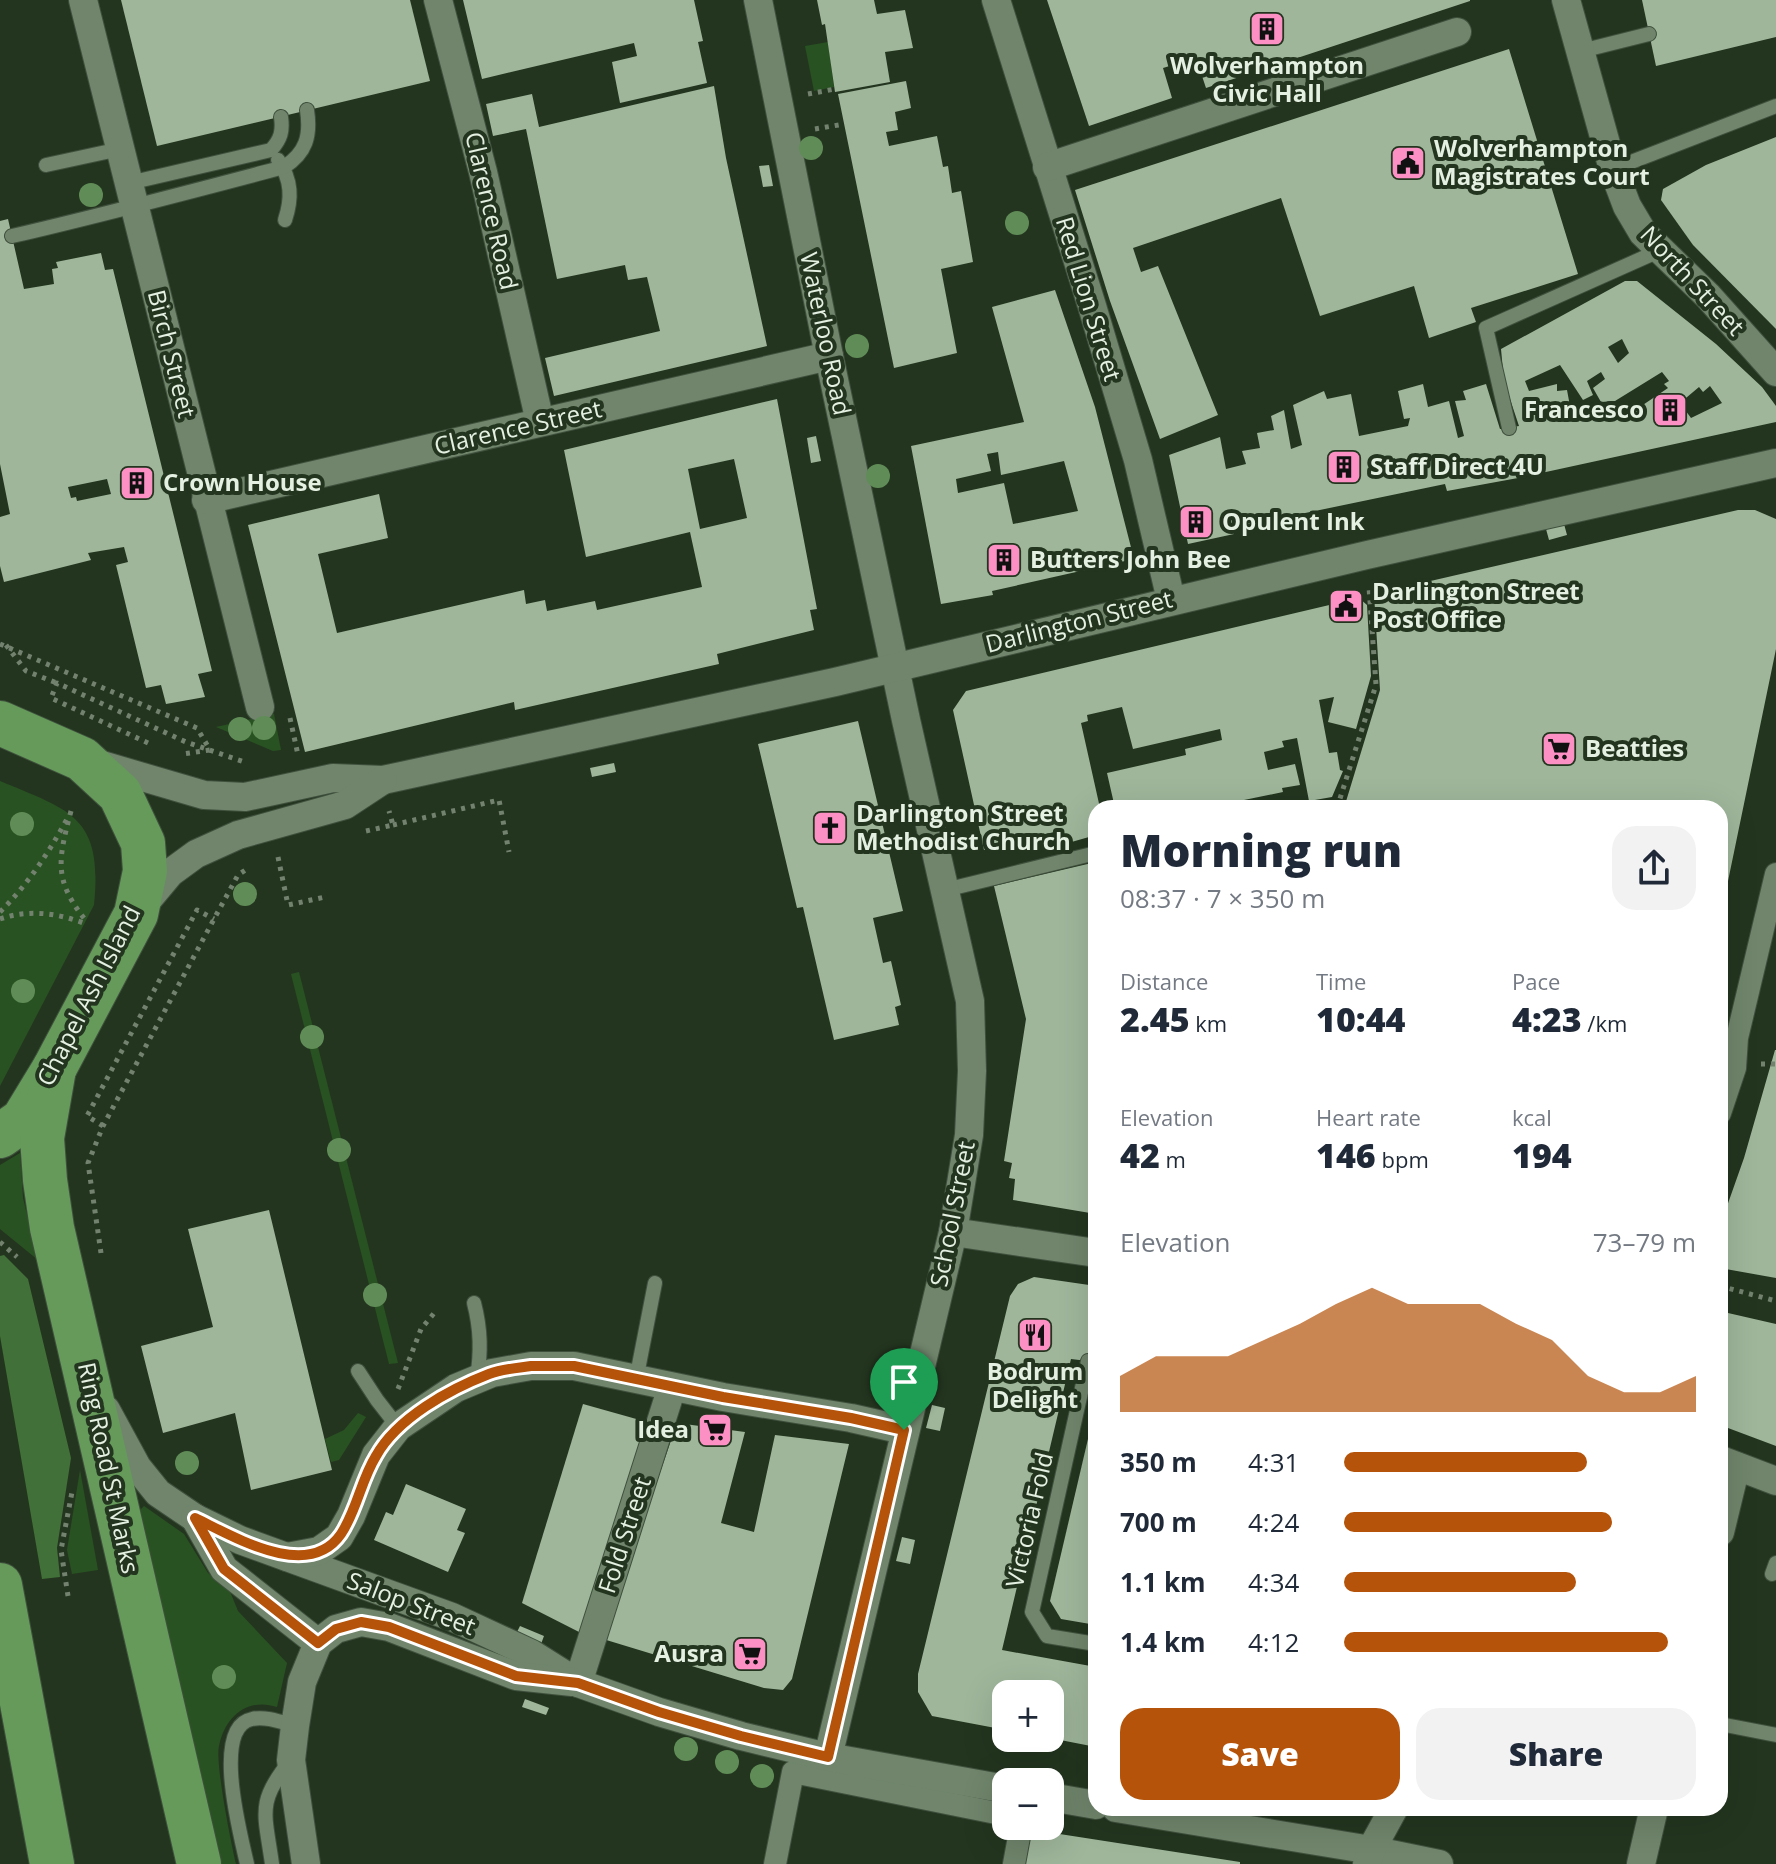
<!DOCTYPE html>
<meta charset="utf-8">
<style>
body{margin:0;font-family:"Open Sans",sans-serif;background:#f2f2f3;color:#1f2937;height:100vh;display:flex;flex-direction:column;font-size:30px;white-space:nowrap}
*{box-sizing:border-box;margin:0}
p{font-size:26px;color:#747a83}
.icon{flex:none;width:44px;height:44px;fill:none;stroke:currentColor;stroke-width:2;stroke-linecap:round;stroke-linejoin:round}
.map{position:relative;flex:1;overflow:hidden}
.side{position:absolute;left:1088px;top:800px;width:640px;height:1016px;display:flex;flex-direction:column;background:#fff;border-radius:24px;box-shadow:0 8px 32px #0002}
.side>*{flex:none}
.fabs{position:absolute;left:992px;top:1680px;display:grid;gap:16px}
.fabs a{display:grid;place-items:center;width:72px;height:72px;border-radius:16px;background:#fff;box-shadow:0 8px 32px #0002;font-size:40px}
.pin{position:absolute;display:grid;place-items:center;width:68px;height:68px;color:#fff;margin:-82px -34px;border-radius:50% 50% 50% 0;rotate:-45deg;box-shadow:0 0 8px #0007}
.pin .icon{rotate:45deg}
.round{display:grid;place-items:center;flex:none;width:84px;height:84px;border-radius:24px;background:#f2f2f3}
.headline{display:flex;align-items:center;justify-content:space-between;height:136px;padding:0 32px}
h1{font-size:44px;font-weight:800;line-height:60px}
.stats{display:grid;grid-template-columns:repeat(3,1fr);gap:12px;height:136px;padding:8px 32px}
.stats div{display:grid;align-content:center}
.stats b{font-size:34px;font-weight:800}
.stats small{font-size:22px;font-weight:400}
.stats p{font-size:22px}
.chart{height:224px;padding:16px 32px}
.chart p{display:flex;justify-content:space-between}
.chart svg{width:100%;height:144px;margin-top:8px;fill:#b45309;opacity:.7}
.action{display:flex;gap:16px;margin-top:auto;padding:16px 32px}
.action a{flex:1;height:92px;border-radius:24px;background:#b45309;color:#fff;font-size:32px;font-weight:800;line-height:92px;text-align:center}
.action a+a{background:#f2f2f3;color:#1f2937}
ul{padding:0 32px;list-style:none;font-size:26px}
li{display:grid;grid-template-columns:128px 96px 1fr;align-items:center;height:60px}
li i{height:20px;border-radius:10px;background:#b45309}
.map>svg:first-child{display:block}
</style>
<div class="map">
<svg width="1776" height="1864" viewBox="0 0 1776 1864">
<rect width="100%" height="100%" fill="#23351f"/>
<g fill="#295222">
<path d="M828,42L834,87L814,91L805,46Z"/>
<path d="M274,714L281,750L273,751L216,727Z"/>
<path d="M0,781C72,811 103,817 94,905L0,1086Z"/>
<path d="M299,972L398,1363L389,1364L291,974Z"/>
<path d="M20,1153L23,1198L38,1260L0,1229V1165Z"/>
<path d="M358,1413L366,1417L339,1460L331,1462L325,1439L344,1430Z"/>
<path d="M80,1470L98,1570L72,1574L67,1550Z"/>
<path d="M144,1506L184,1534L208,1573L229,1589L238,1611L287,1663L277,1707C247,1697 225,1717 219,1746C215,1763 231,1843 236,1864H220L139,1511Z"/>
</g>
<path fill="#417038" d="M4,1255L28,1279L71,1458L57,1548L60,1577L42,1579L0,1336V1256Z"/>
<g fill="#9fb69b" fill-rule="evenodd">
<path d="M121,0H410L430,81L157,146Z"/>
<path d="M463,0H694L703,41L698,42L707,83L620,103L612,62L637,56L634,43L482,79Z"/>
<path d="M817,0H874L877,14L905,10L913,48L885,52L890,82L835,92L825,24L822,25Z"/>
<path d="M1047,0H1470V1L1206,88L1196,58L1163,68L1172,98L1089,126Z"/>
<path d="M1642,0H1776V37L1656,66Z"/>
<path d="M1509,49L1578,274L1471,308L1476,322L1429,338L1414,286L1320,316L1281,198L1133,248L1141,272L1158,266L1218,415L1160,439L1110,301L1075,190Z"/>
<path d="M906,81L911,108L895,112L898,130L886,132L889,146L937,136L943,167L948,166L952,193L961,191L973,262L941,269L957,353L894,368L838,94Z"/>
<path d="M714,86L726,158L767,346L554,396L545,358L660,331L647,277L628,280L625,265L557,279L526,129L493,136L486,104L532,94L539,127Z"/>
<path d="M1776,137V329L1693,245L1661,200L1663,189L1706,165Z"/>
<path d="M769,165L773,186L763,187L759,166Z"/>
<path d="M8,219L24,289L54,284L52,269L58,268L56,262L101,253L105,270L113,269L212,671L198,674L205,697L166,704L161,685L146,688L116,565L128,562L124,547L88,553L91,560L4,582L0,566V517L10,514L0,464V221ZM107,479L111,494L77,501L76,497L71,498L68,487Z"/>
<path d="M1625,281H1637L1716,344L1762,387L1776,406V422L1518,478L1447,491L1445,484L1238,527V524L1232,525L1234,534L1188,544L1169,455L1220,437L1226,469L1246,464L1242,451L1260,448L1257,433L1274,430L1271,416L1284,410L1291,449L1302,445L1293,405L1324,391L1327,399L1351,394L1359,436L1408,426L1410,418L1404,419L1398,391L1423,384L1428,407L1449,401L1458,438L1464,436L1455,401L1466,400L1463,391L1486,384L1500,429L1519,426L1504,381L1501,349ZM1622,339L1629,353L1618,363L1608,347ZM1560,365L1583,400L1593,395L1587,381L1601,372L1605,379L1593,388L1601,402L1615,401L1662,372L1669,381L1664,384L1668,388L1625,417L1611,407L1592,414L1572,417L1567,390L1557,391V384L1529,391L1525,381ZM1710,386L1722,403L1691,418L1680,403L1699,387L1703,392Z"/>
<path d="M1055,290L1095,407L1134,559L992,591L993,595L941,604L911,446L1024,422L992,307ZM998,452L1001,475L1064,461L1078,511L1013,524L1004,483L958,493L956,479L991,471L987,454Z"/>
<path d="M777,399L817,609L810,610L814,630L717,654L719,664L515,710L514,702L305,752L248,525L379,494L388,538L318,554L337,633L524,590L526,604L545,600L547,611L595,601L597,610L702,587L690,532L586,557L564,450ZM734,459L747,518L700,529L688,469Z"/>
<path d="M816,436L821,461L811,463L807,438Z"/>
<path d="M1738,510H1755L1776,519V649L1721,915L1720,808H1344L1380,690L1374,594Z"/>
<path d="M1564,524L1567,535L1549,540L1546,529Z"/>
<path d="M1359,598L1367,605L1371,676L1356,729L1328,722L1334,697L1319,700L1329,753L1337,752L1340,770L1343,771L1332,797L1309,801L1297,738L1282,741L1284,747L1264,752L1268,770L1295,764L1300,785L1282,788L1283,792L1205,808H1115L1107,773L1186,755L1185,749L1222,740L1220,729L1133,749L1122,707L1087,715L1088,721L1081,723L1100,808H1096V835L1061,845L1058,831L984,850L953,710L966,691Z"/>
<path d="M858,721L903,911L873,918L883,963L891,961L901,1005L895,1007L899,1025L834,1040L803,907L797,908L758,744Z"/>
<path d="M614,763L616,772L592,777L590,768Z"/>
<path d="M1096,862V1214L1013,1200L1015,1179L1009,1178L1012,1163L1004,1161L1026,1019L994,886Z"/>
<path d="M1775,1050H1776V1278L1720,1268V1226L1744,1158Z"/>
<path d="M269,1210L332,1470L251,1490L235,1413L163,1433L141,1346L213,1327L188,1229Z"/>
<path d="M1034,1277L1096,1286V1362L1071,1359L1002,1650L1096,1667V1747L1050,1738V1694H1006V1730L932,1716L918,1692V1674L1010,1296L1018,1284Z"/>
<path d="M1728,1313L1776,1324V1446L1720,1425V1331Z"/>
<path d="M583,1404L647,1422L581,1633L522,1603Z"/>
<path d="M932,1405L945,1408L940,1431L926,1428Z"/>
<path d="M1095,1409H1096V1625L1061,1619L1050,1601Z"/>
<path d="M677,1423L745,1432L721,1523L754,1532L775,1435L849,1444L792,1679L783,1690L764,1688L603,1639Z"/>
<path d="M406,1484L466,1509L457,1530L465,1533L448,1572L374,1540L386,1512L393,1515Z"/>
<path d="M902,1537L915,1540L910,1564L896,1561Z"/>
<path d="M520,1626L544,1636L541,1644L516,1634Z"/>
<path d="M525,1699L549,1708L546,1715L522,1707Z"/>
<path d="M1021,1828L1240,1862V1864H1014Z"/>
</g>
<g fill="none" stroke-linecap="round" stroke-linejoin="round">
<g stroke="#3f503c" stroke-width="16">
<g id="service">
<path d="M1581,51L1649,34"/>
<path d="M278,160C292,180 292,199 285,220"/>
<path d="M46,165L120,149"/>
<path d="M1613,169L1776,106"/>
<path d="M129,183L271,150C281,139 283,131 281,117"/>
<path d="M12,236C103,215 193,191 284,167C306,153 311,136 307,110"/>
<path d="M1509,428L1486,328L1661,250"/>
<path d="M945,890L1096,853"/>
<path d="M474,1303C481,1330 481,1352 477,1379"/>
<path d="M1088,1361L1032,1612L1047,1636L1096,1644"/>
<path d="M358,1371L377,1400L398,1427"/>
<path d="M636,1380L655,1283"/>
<path d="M1772,1574L1776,1563"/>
<path d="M1720,1724L1776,1735"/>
<path d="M247,1864C241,1836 211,1727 252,1719C265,1716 281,1722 295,1726"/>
<path d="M272,1864C265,1813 256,1802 291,1760"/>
</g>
</g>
<g stroke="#3f503c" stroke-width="24">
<g id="pedestrian">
<path d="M1720,1113L1735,1068L1737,1038L1776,874"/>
<path d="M775,1864L793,1772L1006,1815"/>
<path d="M1014,1864L1021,1826"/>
</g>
</g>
<g stroke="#3f503c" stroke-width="30">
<g id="minor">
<path d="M83,0L260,707"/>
<path d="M438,0L483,172L540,422"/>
<path d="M758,0L829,356L906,720L970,1001L972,1071L969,1135L953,1232L828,1757"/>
<path d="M996,0L1092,306L1138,460L1171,600"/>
<path d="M1566,0L1613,169L1627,206L1643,233L1708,296L1776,372"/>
<path d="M1047,167L1457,32"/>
<path d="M206,500L829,356"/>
<path d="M95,763L204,795L245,797L333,778L383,780L835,682L1367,555L1776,463"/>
<path d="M144,904L170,873L196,854L238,835L345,805L383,780"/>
<path d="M953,1232L1096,1253"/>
<path d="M106,1410L137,1467L158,1493L195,1518L240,1540L452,1617L532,1654L578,1683L659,1712L741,1736L828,1757L1006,1789"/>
<path d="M1721,1460L1776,1481"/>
<path d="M195,1518L224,1569L318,1643"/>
<path d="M1720,1532L1736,1466"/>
<path d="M287,1557L319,1551L339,1537L351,1516L376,1455L398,1427L456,1388L492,1373L531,1366H574L723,1397L851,1418L904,1430"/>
<path d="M578,1683L672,1387"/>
<path d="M1050,1797L1096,1805"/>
<path d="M1116,1808L1371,1850L1439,1864"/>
<path d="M306,1864L291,1760L295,1726L302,1682L318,1643L336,1629L361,1622L389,1627L516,1676L572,1682"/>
<path d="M1367,1864L1371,1850L1394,1808"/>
<path d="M1641,1864L1654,1808"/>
</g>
</g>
<g stroke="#3f503c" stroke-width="46">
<g id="trunk">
<path d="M0,723L82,759L120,794L143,843L145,871L136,914L54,1069L23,1120L0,1136"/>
<path d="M54,1069L42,1138L45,1180L52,1228L199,1864"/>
<path d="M0,1585L52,1864"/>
</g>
</g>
<g stroke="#73826f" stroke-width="5" stroke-dasharray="4 6" stroke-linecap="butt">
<path d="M808,94L835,89"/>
<path d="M815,129L844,124"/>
<path d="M0,644L197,728L210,750L183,754"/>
<path d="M6,645L26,671L57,683"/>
<path d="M290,718L298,755"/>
<path d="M148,743L51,698L57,683L186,742L247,763"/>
<path d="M1337,808L1376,685L1369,587"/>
<path d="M71,811C58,861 53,880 87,922"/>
<path d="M393,825L499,800L509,852"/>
<path d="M366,831L393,825L389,811"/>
<path d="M278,857L288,905L325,897"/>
<path d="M0,912C28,884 48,854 67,819"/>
<path d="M0,919C29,909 58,913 86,924"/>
<path d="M1761,1064H1776"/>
<path d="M103,1126L87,1116L197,910L214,919"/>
<path d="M0,1242L17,1257"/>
<path d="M101,1253L88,1163L103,1126L214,919L238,875L247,869"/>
<path d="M1720,1286L1776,1301"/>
<path d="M398,1389L421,1329L435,1312"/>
<path d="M68,1596L61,1550L72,1492"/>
</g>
<use href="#service" stroke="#70856c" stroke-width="14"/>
<use href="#pedestrian" stroke="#70856c" stroke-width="22"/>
<use href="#minor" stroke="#70856c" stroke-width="28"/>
<use href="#trunk" stroke="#659a5b" stroke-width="44"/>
</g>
<g fill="#608d57">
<circle cx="811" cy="148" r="12"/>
<circle cx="91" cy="195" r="12"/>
<circle cx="1017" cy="223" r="12"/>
<circle cx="857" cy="346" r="12"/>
<circle cx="878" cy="476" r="12"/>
<circle cx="264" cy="728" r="12"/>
<circle cx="240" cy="729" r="12"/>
<circle cx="22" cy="824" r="12"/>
<circle cx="245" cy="894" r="12"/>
<circle cx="23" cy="991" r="12"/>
<circle cx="312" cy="1037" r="12"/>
<circle cx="339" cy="1150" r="12"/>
<circle cx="375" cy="1295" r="12"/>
<circle cx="187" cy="1463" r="12"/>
<circle cx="224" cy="1677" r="12"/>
<circle cx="686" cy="1749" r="12"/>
<circle cx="727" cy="1762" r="12"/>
<circle cx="762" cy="1776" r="12"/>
</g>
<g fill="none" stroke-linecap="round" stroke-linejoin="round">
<g stroke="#fff" stroke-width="16">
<path id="route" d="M531,1366H574L723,1397L851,1418L904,1430L828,1757L741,1736L659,1712L578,1683L516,1676L389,1627L361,1622L336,1629L318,1643L224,1569L195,1518C233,1536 308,1582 341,1534C357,1510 361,1480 376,1456C397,1418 450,1389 489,1374C502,1369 517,1368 531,1366Z"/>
</g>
<use href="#route" stroke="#b45309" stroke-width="10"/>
</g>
<defs>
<g id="building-square" transform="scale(1.8)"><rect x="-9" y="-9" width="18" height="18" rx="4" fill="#fc8fc3" stroke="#23351f"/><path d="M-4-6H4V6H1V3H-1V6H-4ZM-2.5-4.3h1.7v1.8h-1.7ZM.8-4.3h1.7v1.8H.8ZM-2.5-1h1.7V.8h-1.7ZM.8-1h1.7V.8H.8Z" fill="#111"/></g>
<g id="civic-square" transform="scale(1.8)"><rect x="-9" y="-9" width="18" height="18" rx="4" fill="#fc8fc3" stroke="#23351f"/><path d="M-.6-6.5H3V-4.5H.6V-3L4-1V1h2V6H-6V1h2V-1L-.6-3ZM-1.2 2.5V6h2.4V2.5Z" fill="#111"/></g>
<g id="supermarket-square" transform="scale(1.8)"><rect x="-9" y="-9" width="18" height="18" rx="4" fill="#fc8fc3" stroke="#23351f"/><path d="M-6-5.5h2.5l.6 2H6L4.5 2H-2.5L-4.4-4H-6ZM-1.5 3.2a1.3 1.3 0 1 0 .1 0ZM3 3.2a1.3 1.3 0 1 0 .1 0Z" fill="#111"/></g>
<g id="church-square" transform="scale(1.8)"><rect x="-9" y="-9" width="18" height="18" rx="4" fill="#fc8fc3" stroke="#23351f"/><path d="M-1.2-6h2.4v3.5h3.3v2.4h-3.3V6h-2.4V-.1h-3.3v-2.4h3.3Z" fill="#111"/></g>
<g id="restaurant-square" transform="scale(1.8)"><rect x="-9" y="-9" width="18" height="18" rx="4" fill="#fc8fc3" stroke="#23351f"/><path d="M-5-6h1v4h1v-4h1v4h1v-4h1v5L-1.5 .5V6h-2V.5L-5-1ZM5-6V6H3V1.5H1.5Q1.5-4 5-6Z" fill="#111"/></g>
</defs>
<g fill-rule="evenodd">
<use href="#building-square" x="1267" y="29"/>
<use href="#civic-square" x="1408" y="163"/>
<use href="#building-square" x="1670" y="410"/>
<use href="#building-square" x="1344" y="467"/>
<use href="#building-square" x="137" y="483"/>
<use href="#building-square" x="1196" y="522"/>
<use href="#building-square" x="1004" y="560"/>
<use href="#civic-square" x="1346" y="606"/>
<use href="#supermarket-square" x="1559" y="749"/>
<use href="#church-square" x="830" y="828"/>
<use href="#restaurant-square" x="1035" y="1335"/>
<use href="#supermarket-square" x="715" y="1430"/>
<use href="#supermarket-square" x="750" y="1654"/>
</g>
<g text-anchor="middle" stroke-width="8" stroke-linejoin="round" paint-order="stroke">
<g font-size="24" font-weight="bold" fill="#e4f0e1" stroke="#23351f" text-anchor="start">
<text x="1267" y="74" text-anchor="middle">Wolverhampton<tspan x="1267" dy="28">Civic Hall</tspan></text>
<text x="1434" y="157">Wolverhampton<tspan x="1434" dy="28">Magistrates Court</tspan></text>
<text x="1644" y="418" text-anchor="end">Francesco</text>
<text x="1370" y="475">Staff Direct 4U</text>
<text x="163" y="491">Crown House</text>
<text x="1222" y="530">Opulent Ink</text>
<text x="1030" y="568">Butters John Bee</text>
<text x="1372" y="600">Darlington Street<tspan x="1372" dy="28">Post Office</tspan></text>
<text x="1585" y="757">Beatties</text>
<text x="856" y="822">Darlington Street<tspan x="856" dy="28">Methodist Church</tspan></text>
<text x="1035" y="1380" text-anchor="middle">Bodrum<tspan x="1035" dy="28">Delight</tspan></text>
<text x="689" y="1438" text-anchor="end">Idea</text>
<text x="724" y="1662" text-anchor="end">Ausra</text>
</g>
<g font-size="24" fill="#e4f0e1" stroke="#23351f">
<text transform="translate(491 211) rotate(77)" y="8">Clarence Road</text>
<text transform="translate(1692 281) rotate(47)" y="8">North Street</text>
<text transform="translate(1088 299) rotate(73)" y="8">Red Lion Street</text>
<text transform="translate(825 334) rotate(78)" y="8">Waterloo Road</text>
<text transform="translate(171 354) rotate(76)" y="8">Birch Street</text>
<text transform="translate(518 428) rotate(-13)" y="8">Clarence Street</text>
<text transform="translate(1079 622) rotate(-14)" y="8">Darlington Street</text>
<text transform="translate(89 996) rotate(-63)" y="8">Chapel Ash Island</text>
<text transform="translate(953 1214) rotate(-79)" y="8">School Street</text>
<text transform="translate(108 1468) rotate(78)" y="8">Ring Road St Marks</text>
<text transform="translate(1030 1520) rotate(-77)" y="8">Victoria Fold</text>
<text transform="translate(625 1535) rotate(-72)" y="8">Fold Street</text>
<text transform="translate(411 1604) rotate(21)" y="8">Salop Street</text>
</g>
</g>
</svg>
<div class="fabs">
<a>+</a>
<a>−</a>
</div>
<div class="pin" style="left:904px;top:1430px;background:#1e9e55"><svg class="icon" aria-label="arrive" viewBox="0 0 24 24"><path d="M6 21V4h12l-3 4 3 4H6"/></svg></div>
<section class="side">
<div class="headline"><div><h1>Morning run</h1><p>08:37 · 7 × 350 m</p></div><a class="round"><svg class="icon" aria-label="share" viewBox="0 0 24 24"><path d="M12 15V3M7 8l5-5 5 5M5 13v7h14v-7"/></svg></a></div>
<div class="stats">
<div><p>Distance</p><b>2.45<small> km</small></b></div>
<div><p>Time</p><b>10:44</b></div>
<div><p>Pace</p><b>4:23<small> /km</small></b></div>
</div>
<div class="stats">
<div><p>Elevation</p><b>42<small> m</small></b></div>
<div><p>Heart rate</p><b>146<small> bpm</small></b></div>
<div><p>kcal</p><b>194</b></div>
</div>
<div class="chart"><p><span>Elevation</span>73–79 m</p>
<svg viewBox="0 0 160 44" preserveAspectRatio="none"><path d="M0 44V33L10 27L20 27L30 27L40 22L50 17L60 11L70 6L80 11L90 11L100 11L110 17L120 22L130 33L140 38L150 38L160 33V44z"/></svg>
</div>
<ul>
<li><b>350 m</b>4:31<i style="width:69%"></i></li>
<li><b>700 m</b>4:24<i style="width:76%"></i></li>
<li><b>1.1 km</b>4:34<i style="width:66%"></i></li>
<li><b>1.4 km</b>4:12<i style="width:92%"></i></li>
</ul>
<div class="action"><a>Save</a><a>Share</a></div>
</section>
</div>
